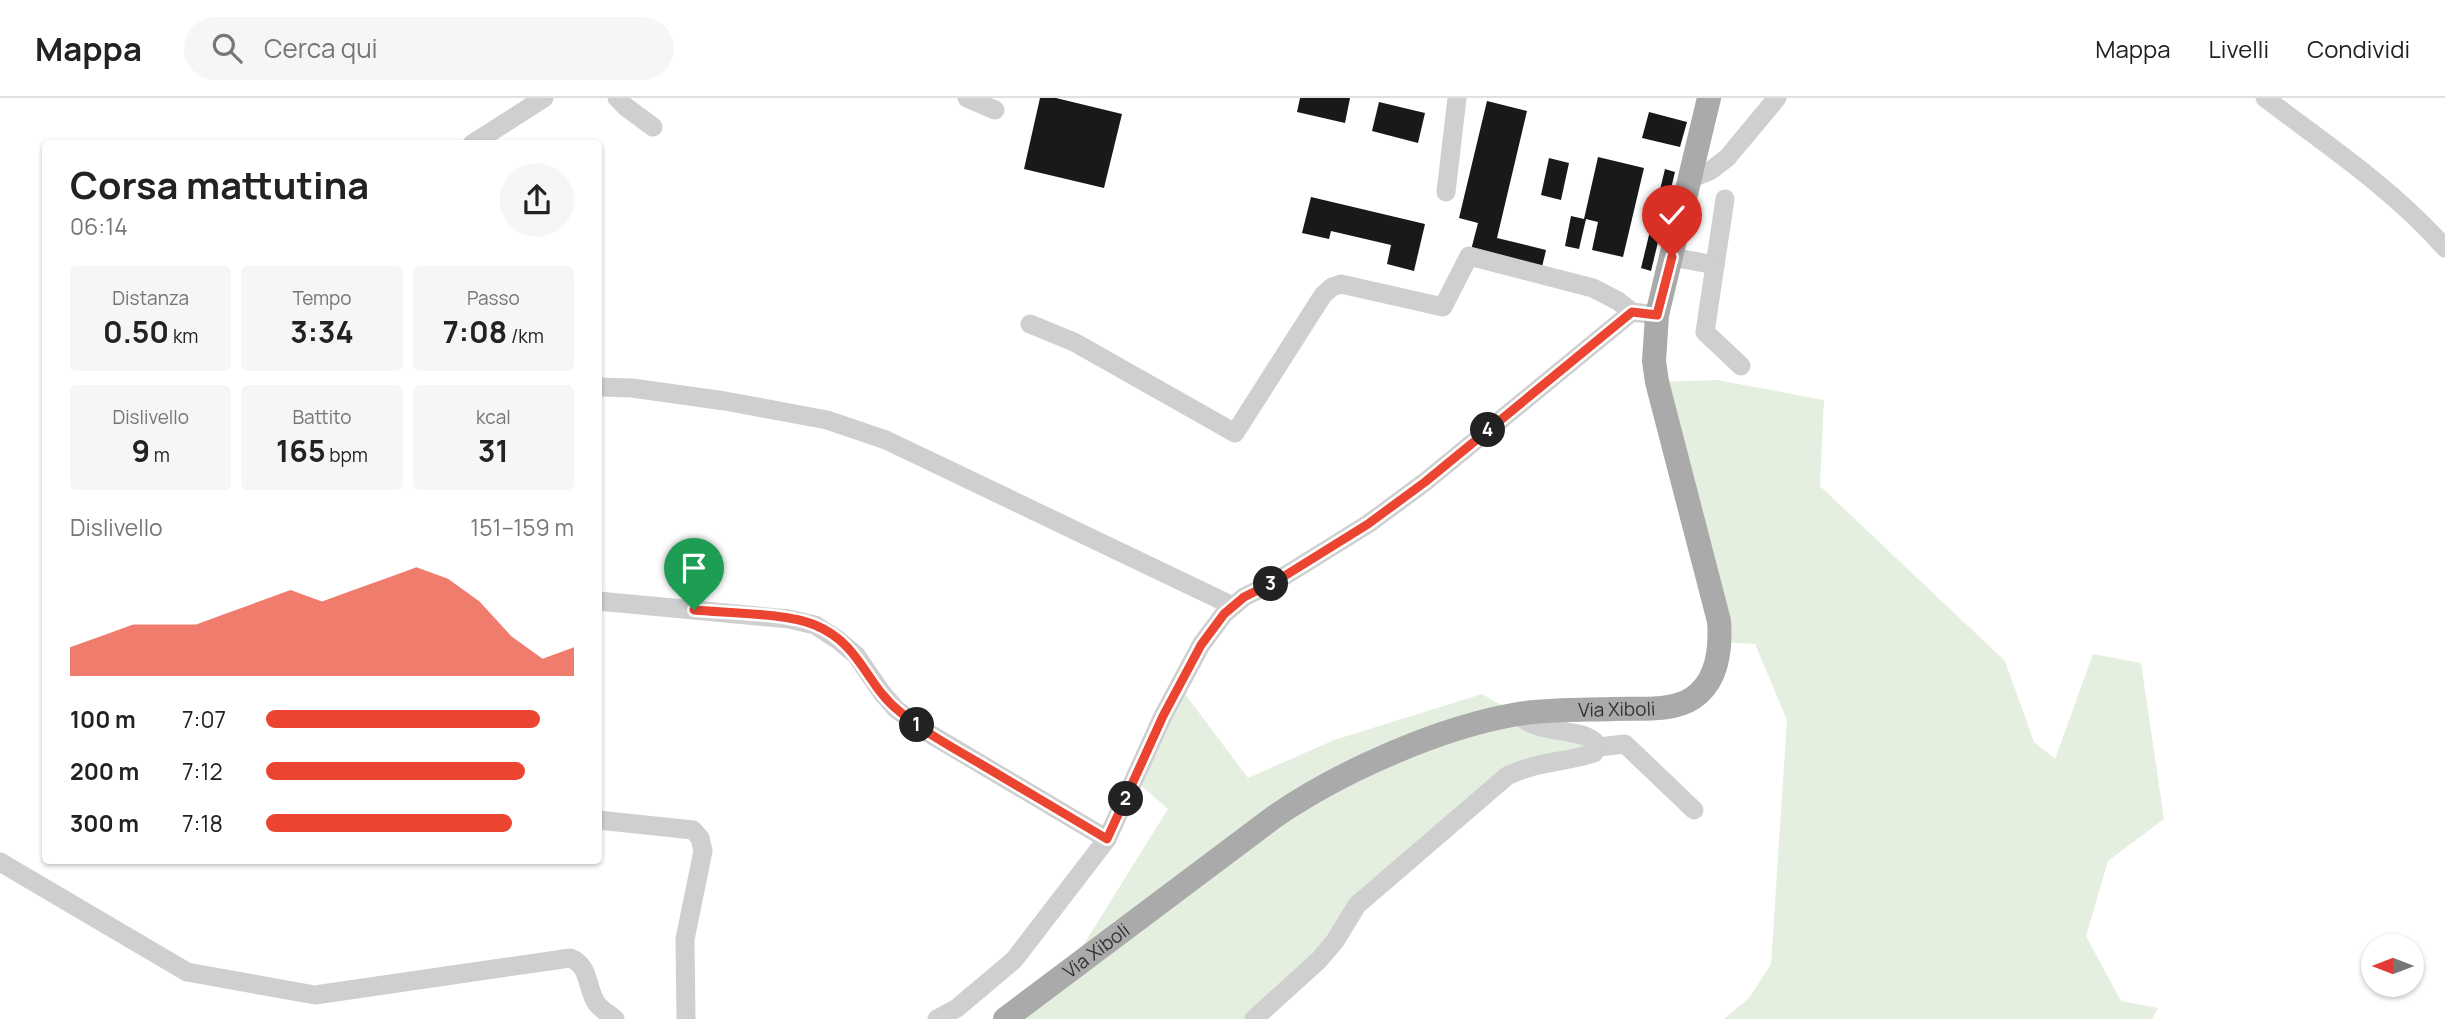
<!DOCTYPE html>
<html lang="it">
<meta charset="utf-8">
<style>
body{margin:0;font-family:Manrope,sans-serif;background:#f6f6f6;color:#222;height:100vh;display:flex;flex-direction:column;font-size:26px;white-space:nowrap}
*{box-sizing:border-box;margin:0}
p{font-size:23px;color:#767676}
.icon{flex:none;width:38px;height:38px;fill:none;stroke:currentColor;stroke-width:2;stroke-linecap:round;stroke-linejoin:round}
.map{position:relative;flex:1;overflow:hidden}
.details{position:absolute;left:42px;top:42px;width:560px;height:724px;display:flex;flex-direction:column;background:#fff;border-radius:7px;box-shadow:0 2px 5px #0004}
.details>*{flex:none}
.needle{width:46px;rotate:270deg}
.controls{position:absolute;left:2361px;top:836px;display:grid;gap:14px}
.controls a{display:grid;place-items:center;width:63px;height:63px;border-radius:50%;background:#fff;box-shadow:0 2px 5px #0004;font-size:35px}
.pin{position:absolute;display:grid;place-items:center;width:60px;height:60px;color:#fff;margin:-72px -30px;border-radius:50% 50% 50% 0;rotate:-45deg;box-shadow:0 0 7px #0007}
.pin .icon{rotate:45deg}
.km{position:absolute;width:35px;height:35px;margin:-18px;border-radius:50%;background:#222;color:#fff;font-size:19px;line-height:35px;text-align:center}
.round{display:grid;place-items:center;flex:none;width:74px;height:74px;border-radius:37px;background:#f6f6f6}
.head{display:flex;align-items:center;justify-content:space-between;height:119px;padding:0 28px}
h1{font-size:38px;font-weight:700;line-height:52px}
.stats{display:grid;grid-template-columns:repeat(3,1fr);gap:10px;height:119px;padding:7px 28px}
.stats div{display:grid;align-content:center;border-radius:7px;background:#f6f6f6;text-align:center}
.stats b{font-size:30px;font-weight:700}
.stats small{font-size:19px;font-weight:400}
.stats p{font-size:19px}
.chart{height:196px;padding:14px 28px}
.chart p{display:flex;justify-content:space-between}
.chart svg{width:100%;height:126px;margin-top:7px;fill:#eb4532;opacity:.7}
ul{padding:0 28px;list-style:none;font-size:23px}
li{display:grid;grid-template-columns:112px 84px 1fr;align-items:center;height:52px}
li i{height:18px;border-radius:9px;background:#eb4532}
header{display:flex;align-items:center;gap:42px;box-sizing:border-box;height:98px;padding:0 35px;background:#fff;border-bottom:2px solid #e0e0e0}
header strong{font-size:33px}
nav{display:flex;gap:38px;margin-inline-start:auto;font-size:24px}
.search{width:490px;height:63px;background:#f6f6f6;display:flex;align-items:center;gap:18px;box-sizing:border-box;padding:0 24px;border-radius:38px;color:#767676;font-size:26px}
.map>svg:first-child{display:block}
</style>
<header>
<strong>Mappa</strong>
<div class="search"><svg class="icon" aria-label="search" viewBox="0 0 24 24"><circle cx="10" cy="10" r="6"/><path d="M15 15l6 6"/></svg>Cerca qui</div>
<nav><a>Mappa</a><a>Livelli</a><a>Condividi</a></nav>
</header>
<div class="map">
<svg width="2445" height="921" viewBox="0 0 2445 921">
<rect width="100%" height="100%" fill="#fff"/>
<g fill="#e5efe0">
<path d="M1717,282L1824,302L1820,388L2005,563L2034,644L2055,661L2093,556L2141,565L2164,721L2108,763L2086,838L2121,903L2158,910L2152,921H1724L1749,900L1771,866L1787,622L1755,546L1721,544L1657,284Z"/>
<path d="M1179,588L1248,680L1334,642L1482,596L1518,616L1596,643L1551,663L1474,705L1254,921H1005L1064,878L1168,711L1135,682Z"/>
</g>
<g fill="#191919">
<path d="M1040,0H1056L1122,16L1104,90L1024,71Z"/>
<path d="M1300,0H1350L1345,25L1297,14Z"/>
<path d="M1487,3L1527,13L1497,140L1546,152L1542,169L1471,152L1478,125L1459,120Z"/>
<path d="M1379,4L1425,15L1418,45L1372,33Z"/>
<path d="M1649,14L1687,24L1680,49L1642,40Z"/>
<path d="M1598,59L1644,70L1623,159L1592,152L1598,124L1586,121L1579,151L1565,148L1571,118L1584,121Z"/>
<path d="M1549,60L1569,65L1561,102L1541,97Z"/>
<path d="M1665,71L1675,74L1651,173L1641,170Z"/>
<path d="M1311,99L1425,126L1414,173L1387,166L1391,147L1331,133L1329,141L1302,135Z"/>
</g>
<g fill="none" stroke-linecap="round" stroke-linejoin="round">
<g stroke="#cfcfcf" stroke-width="19">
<path d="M617,0L626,9L653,29"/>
<path d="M967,0L995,12"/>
<path d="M2265,0C2327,47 2393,91 2445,150"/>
<path d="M472,46L544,0"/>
<path d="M1690,81L1710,73L1727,60L1777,0"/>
<path d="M1446,94L1457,0"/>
<path d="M1725,101L1705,234L1741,268"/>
<path d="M1672,159L1715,167"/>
<path d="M1030,226L1074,244L1235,335L1323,197L1332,189L1341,186L1443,209L1469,158L1593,190L1618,203L1632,214"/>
<path d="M598,289L632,290L725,303L827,322L886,342L1233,508"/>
<path d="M598,503L789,521L815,527L838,542L856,557L882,595L896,611L925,633L1107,741"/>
<path d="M1598,649L1625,646L1694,712"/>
<path d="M598,722L693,732L700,740L703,753L685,841L686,921"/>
<path d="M0,764L187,874L315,897L570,860C591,868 586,891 597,906C602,912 609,916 615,921"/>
<path d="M937,921L957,910L1014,862L1107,741L1163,618L1201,547L1224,516L1244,499L1278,482L1368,426L1425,384L1632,214L1657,217"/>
<path d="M1254,921L1319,862L1335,843L1357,807L1507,678C1538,663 1563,665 1594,655L1598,649C1591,628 1538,639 1518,616"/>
</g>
<path stroke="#aaa" stroke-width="24" id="s1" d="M1005,921L1274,719C1339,674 1440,629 1518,616C1550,611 1582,612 1614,611C1639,610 1672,614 1693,600C1718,583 1721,550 1719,523L1657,284L1654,263L1657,217L1709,0"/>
</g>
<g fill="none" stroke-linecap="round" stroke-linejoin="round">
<g stroke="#fff" stroke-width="14">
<path id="route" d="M694,512C726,515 787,515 815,527C861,546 866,587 899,613C925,635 955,651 984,668C1025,692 1066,717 1107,741L1163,618L1201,547L1224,516L1244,499L1278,482L1368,426L1425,384L1632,214L1657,217L1672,159"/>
</g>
<use href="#route" stroke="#eb4532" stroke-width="9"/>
</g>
<g text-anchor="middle" stroke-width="7" stroke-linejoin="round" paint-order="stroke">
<g font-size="19" fill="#323232" stroke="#fff">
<text dy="7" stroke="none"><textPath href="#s1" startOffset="702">Via Xiboli</textPath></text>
<text dy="7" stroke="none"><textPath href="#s1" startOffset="114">Via Xiboli</textPath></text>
</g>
</g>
</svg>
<div class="controls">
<a><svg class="needle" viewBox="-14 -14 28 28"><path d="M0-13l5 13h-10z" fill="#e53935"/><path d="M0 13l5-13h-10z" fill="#767676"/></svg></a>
</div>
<div class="pin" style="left:694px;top:512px;background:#1e9e55"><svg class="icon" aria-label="arrive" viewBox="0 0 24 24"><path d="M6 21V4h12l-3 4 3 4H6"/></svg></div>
<div class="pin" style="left:1672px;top:159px;background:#d93025"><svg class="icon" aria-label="check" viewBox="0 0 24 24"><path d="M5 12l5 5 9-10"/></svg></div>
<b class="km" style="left:917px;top:627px">1</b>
<b class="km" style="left:1126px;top:701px">2</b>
<b class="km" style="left:1271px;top:486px">3</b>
<b class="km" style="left:1488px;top:332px">4</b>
<section class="details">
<div class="head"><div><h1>Corsa mattutina</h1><p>06:14</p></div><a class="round"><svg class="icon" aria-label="share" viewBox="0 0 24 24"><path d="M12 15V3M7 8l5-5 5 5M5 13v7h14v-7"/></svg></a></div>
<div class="stats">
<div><p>Distanza</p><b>0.50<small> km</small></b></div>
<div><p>Tempo</p><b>3:34</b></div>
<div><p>Passo</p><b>7:08<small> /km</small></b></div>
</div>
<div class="stats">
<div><p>Dislivello</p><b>9<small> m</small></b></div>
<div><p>Battito</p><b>165<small> bpm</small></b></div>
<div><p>kcal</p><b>31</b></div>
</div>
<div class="chart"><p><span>Dislivello</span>151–159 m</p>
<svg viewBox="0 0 160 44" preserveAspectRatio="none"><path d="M0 44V34L10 30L20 26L30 26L40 26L50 22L60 18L70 14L80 18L90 14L100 10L110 6L120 10L130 18L140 30L150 38L160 34V44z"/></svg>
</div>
<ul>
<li><b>100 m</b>7:07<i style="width:89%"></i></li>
<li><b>200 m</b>7:12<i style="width:84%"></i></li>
<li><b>300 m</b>7:18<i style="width:80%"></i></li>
</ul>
</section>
</div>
